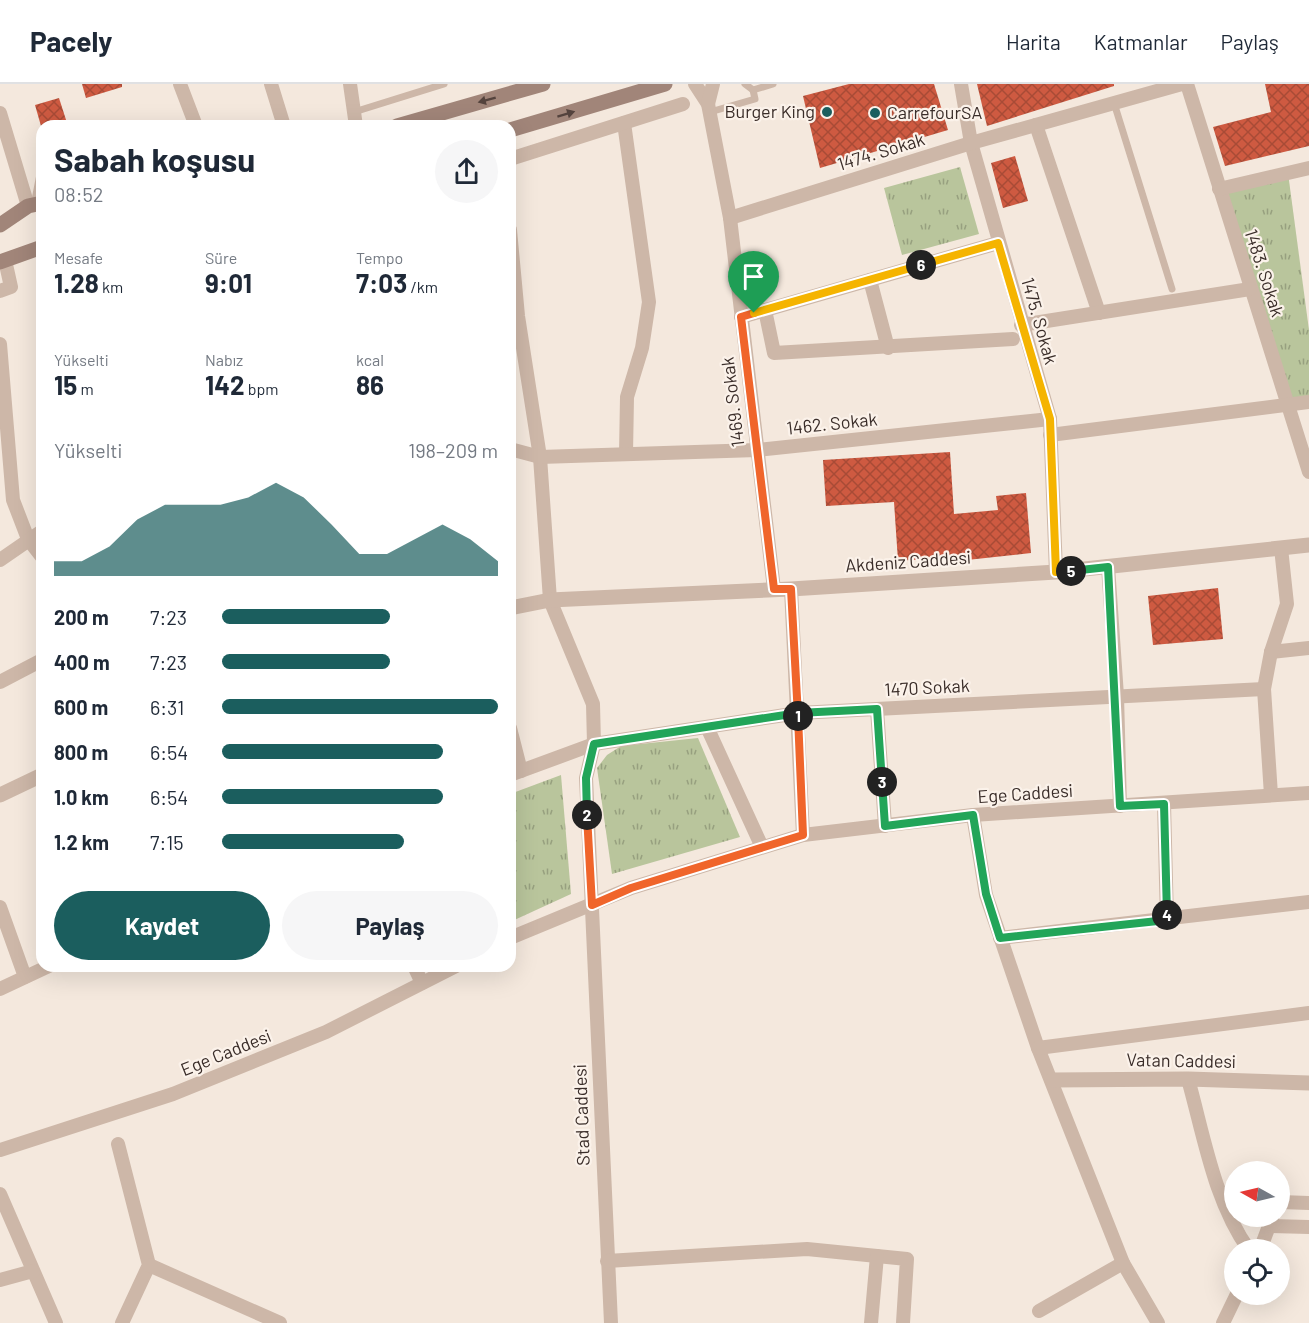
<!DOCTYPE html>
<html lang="tr">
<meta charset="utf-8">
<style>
body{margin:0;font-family:Barlow,sans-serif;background:#f6f6f7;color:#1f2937;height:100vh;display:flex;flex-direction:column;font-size:22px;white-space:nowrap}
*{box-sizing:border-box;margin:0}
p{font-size:20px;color:#747a83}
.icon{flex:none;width:33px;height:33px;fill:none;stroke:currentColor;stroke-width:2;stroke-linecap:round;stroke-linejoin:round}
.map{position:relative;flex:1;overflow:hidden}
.panel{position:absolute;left:36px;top:36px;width:480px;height:852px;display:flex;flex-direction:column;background:#fff;border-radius:18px;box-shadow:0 6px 24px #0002}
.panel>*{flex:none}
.needle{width:39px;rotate:278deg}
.buttons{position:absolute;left:1224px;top:1077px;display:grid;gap:12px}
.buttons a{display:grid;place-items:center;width:66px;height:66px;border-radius:50%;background:#fff;box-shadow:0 6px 24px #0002;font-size:30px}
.pin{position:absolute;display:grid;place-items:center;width:51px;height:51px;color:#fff;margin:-62px -26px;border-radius:50% 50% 50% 0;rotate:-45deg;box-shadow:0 0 6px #0007}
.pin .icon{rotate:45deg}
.km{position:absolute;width:30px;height:30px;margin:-15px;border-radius:50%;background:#222;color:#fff;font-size:16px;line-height:30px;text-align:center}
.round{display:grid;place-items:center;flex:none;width:63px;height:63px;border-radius:32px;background:#f6f6f7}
.summary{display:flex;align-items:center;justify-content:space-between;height:102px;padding:0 18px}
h1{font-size:33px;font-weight:700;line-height:45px}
.figures{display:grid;grid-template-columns:repeat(3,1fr);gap:9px;height:102px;padding:6px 18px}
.figures div{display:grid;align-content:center}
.figures b{font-size:26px;font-weight:700}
.figures small{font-size:16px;font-weight:400}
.figures p{font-size:16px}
.chart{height:168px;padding:12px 18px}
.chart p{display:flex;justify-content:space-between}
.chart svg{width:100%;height:108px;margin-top:6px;fill:#1b5e5e;opacity:.7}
.primary-button{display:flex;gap:12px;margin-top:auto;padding:12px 18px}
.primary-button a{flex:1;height:69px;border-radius:36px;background:#1b5e5e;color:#fff;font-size:24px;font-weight:700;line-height:69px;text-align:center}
.primary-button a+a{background:#f6f6f7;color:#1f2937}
ul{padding:0 18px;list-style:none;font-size:20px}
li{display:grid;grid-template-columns:96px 72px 1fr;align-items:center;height:45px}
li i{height:15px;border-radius:8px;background:#1b5e5e}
header{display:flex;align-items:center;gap:36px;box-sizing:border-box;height:84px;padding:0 30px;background:#fff;border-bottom:2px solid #e0e1e3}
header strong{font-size:28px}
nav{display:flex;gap:33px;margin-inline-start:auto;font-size:21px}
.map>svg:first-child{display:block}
</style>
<header>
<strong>Pacely</strong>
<nav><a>Harita</a><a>Katmanlar</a><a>Paylaş</a></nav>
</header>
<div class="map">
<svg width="1309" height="1239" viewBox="0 0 1309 1239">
<defs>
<pattern id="park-tufts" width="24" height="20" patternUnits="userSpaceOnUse" patternTransform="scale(1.5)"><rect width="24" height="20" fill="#b9c59c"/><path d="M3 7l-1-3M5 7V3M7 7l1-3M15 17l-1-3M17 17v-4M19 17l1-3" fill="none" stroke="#97a07f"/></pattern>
<pattern id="building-cross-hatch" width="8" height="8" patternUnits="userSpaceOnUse" patternTransform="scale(1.5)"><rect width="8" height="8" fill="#ce5a41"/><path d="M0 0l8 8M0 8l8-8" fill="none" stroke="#a84b36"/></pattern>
</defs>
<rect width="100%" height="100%" fill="#f4e8dd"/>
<g fill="url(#park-tufts)">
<path d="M960,83L979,150L902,171L884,104Z"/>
<path d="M1288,89L1309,246V318L1290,322L1219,105Z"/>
<path d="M698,654L740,753L612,790L597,684L607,671L621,662Z"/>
<path d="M561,691L571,810L510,838V710Z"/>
</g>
<g fill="url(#building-cross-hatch)">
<path d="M82,0H122V3L86,14Z"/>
<path d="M849,0H934L948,46L820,84L803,12Z"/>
<path d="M977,0H1114V2L987,42Z"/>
<path d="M1265,0H1309V62L1225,82L1213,43L1271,28Z"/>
<path d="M59,14L68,42H41L35,21Z"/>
<path d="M1015,72L1028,117L1003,124L991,79Z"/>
<path d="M950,368L954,430L998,426L996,412L1026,409L1031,469L967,476L966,472L898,477L894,418L826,422L823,376Z"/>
<path d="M1218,504L1223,555L1153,561L1148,512Z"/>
</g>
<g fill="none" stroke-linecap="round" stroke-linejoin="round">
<g stroke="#cdb7a8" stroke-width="7">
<path d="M745,0L753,6L773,0"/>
<path d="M1114,19L1172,205"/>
<path d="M354,28L444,0"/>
<path d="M710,28L755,15L753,6"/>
<path d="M34,121L42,80"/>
</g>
<g stroke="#cdb7a8" stroke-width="14">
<path d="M180,0L196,42"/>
<path d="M271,0L284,42"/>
<path d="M350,0L356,42"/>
<path d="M695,0L708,20L730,134L774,505"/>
<path d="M961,0L971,59L1050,335L1056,488"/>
<path d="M1187,0L1309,388"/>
<path d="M708,20L713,0"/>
<path d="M0,29L28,122"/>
<path d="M624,39L649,218L642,264L627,313L626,370"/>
<path d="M1036,41L1099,229"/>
<path d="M510,75L683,20"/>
<path d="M1219,105L1309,84"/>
<path d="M730,134L971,59L1182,0"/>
<path d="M510,146L518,232L540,373L550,516L593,620L594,660L798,629L1264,605"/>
<path d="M870,196L888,264"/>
<path d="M0,207L11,203L5,176"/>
<path d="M765,226L774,269L1013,255"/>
<path d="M741,233L998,159"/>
<path d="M1021,241L1250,205"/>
<path d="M0,260L13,416L28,455L42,473"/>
<path d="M1050,351L1309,318"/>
<path d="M510,365L540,373L757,366L1050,335"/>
<path d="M0,476L42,447"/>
<path d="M1108,482L1117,612L1120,722"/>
<path d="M791,505L803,751"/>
<path d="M1271,568L1309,564"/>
<path d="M0,598L42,576"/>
<path d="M877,625L885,742"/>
<path d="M707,643L762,763"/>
<path d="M510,644L521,687"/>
<path d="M594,660L586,694L611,1239"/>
<path d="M510,691L594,660"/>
<path d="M1271,711L1264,605L1271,568L1287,520L1281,464"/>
<path d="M1164,720L1167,836"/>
<path d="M973,731L986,811L1038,964L1123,1179L1158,1239"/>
<path d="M0,823L25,893"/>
<path d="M510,854L631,804L803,751L973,731L1309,709"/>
<path d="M1000,854L1309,818"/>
<path d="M414,882L422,899"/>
<path d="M0,905L49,882"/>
<path d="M1038,964L1309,929"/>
<path d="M1188,995C1204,1052 1214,1117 1249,1166"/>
<path d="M118,1060L149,1181L122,1239"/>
<path d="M0,1066L173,1010L326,948L456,882"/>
<path d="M0,1110L56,1239"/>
<path d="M1280,1118L1309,1119"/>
<path d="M1271,1142L1309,1143"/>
<path d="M1260,1166L1272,1134"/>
<path d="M607,1177L807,1165L907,1175L903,1239"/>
<path d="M149,1181L280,1239"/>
<path d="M0,1196L33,1187"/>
<path d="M1039,1227L1123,1179"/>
<path d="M871,1239L877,1172"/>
<path d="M1223,1239L1237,1210"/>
</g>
<g stroke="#cdb7a8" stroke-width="15">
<path d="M510,524L550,516L791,505L1056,488L1309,461"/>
<path d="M0,711L42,691"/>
<path d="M1052,996L1188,995L1309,999"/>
</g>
<g stroke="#a18579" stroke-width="15">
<path d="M397,42L543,0"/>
<path d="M510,46L665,0"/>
<path d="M0,141L28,122L42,119"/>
<path d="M0,178L42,163"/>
</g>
</g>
<defs><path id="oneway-solid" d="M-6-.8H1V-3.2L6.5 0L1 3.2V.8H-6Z" transform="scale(1.5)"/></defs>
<g fill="#54433d">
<use href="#oneway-solid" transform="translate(487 16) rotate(165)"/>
<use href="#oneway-solid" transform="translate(566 30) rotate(-17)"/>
</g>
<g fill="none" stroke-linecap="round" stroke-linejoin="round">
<g stroke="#fff" stroke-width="12">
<path id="split-1" d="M754,229L741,233L774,505H791L798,632"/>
</g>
<g stroke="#fff" stroke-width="12">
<path id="split-2" d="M587,731L592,821L631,804L803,751L798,632"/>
</g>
<g stroke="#fff" stroke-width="12">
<path id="split-3" d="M587,731L586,694L594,660L798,629L877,625L882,698"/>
</g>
<g stroke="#fff" stroke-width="12">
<path id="split-4" d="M882,698L885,742L973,731L986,810L1000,854L1167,836V831"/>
</g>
<g stroke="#fff" stroke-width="12">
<path id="split-5" d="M1071,487L1108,483L1120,722L1164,720L1167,831"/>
</g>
<g stroke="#fff" stroke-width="12">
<path id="split-6" d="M921,181L998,159L1050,335L1056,488L1071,487"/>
</g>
<g stroke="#fff" stroke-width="12">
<path id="split-7" d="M754,229L921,181"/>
</g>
<use href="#split-1" stroke="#f0652b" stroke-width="8"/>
<use href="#split-2" stroke="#f0652b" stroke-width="8"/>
<use href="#split-3" stroke="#22a559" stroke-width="8"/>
<use href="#split-4" stroke="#22a559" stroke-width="8"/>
<use href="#split-5" stroke="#22a559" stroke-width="8"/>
<use href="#split-6" stroke="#f5b400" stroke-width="8"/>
<use href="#split-7" stroke="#f5b400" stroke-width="8"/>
</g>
<g fill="#1b5e5e" stroke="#fbf2ea" stroke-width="2">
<circle cx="827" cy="28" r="6"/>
<circle cx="875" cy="29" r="6"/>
</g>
<g text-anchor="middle" stroke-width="4.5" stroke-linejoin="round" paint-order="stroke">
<g font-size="18" fill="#3a2d29" stroke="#fbf2ea" text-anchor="end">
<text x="815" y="34">Burger King</text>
<text x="887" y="35" text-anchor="start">CarrefourSA</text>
</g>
<g font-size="18" fill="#3a2d29" stroke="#fbf2ea">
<text transform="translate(881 68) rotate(-17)" y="6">1474. Sokak</text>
<text transform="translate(1264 189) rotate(72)" y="6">1483. Sokak</text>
<text transform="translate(1039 237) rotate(74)" y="6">1475. Sokak</text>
<text transform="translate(733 318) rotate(-97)" y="6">1469. Sokak</text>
<text transform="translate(832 340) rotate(-6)" y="6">1462. Sokak</text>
<text transform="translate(908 478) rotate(-4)" y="6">Akdeniz Caddesi</text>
<text transform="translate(927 604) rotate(-3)" y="6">1470 Sokak</text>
<text transform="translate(1025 710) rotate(-4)" y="6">Ege Caddesi</text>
<text transform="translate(226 969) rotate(-22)" y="6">Ege Caddesi</text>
<text transform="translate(1181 977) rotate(1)" y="6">Vatan Caddesi</text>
<text transform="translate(582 1031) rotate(-92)" y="6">Stad Caddesi</text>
</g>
</g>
</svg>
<div class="buttons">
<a><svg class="needle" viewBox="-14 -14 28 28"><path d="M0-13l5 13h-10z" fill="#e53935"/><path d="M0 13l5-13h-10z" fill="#747a83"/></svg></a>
<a><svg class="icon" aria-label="locate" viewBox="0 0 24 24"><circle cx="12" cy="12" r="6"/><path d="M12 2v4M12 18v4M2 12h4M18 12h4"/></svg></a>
</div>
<div class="pin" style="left:754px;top:229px;background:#1e9e55"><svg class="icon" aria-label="arrive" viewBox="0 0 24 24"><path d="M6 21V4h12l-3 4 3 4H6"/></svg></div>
<b class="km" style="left:798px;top:632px">1</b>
<b class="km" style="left:587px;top:731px">2</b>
<b class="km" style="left:882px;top:698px">3</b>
<b class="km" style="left:1167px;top:831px">4</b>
<b class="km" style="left:1071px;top:487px">5</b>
<b class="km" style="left:921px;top:181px">6</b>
<section class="panel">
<div class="summary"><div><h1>Sabah koşusu</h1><p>08:52</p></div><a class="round"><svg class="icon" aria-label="share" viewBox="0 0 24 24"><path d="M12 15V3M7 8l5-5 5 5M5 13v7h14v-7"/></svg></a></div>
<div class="figures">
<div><p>Mesafe</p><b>1.28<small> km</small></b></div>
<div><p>Süre</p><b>9:01</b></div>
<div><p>Tempo</p><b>7:03<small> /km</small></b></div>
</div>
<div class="figures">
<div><p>Yükselti</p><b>15<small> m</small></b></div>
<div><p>Nabız</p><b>142<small> bpm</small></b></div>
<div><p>kcal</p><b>86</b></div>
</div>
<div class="chart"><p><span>Yükselti</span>198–209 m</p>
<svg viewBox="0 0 160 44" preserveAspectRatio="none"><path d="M0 44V38L10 38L20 32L30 21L40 15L50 15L60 15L70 12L80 6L90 12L100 23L110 35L120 35L130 29L140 23L150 29L160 38V44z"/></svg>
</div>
<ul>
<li><b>200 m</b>7:23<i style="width:61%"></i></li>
<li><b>400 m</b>7:23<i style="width:61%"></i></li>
<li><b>600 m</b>6:31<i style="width:100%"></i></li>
<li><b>800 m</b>6:54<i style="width:80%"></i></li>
<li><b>1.0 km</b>6:54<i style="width:80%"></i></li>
<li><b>1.2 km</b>7:15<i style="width:66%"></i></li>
</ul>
<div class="primary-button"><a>Kaydet</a><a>Paylaş</a></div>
</section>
</div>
